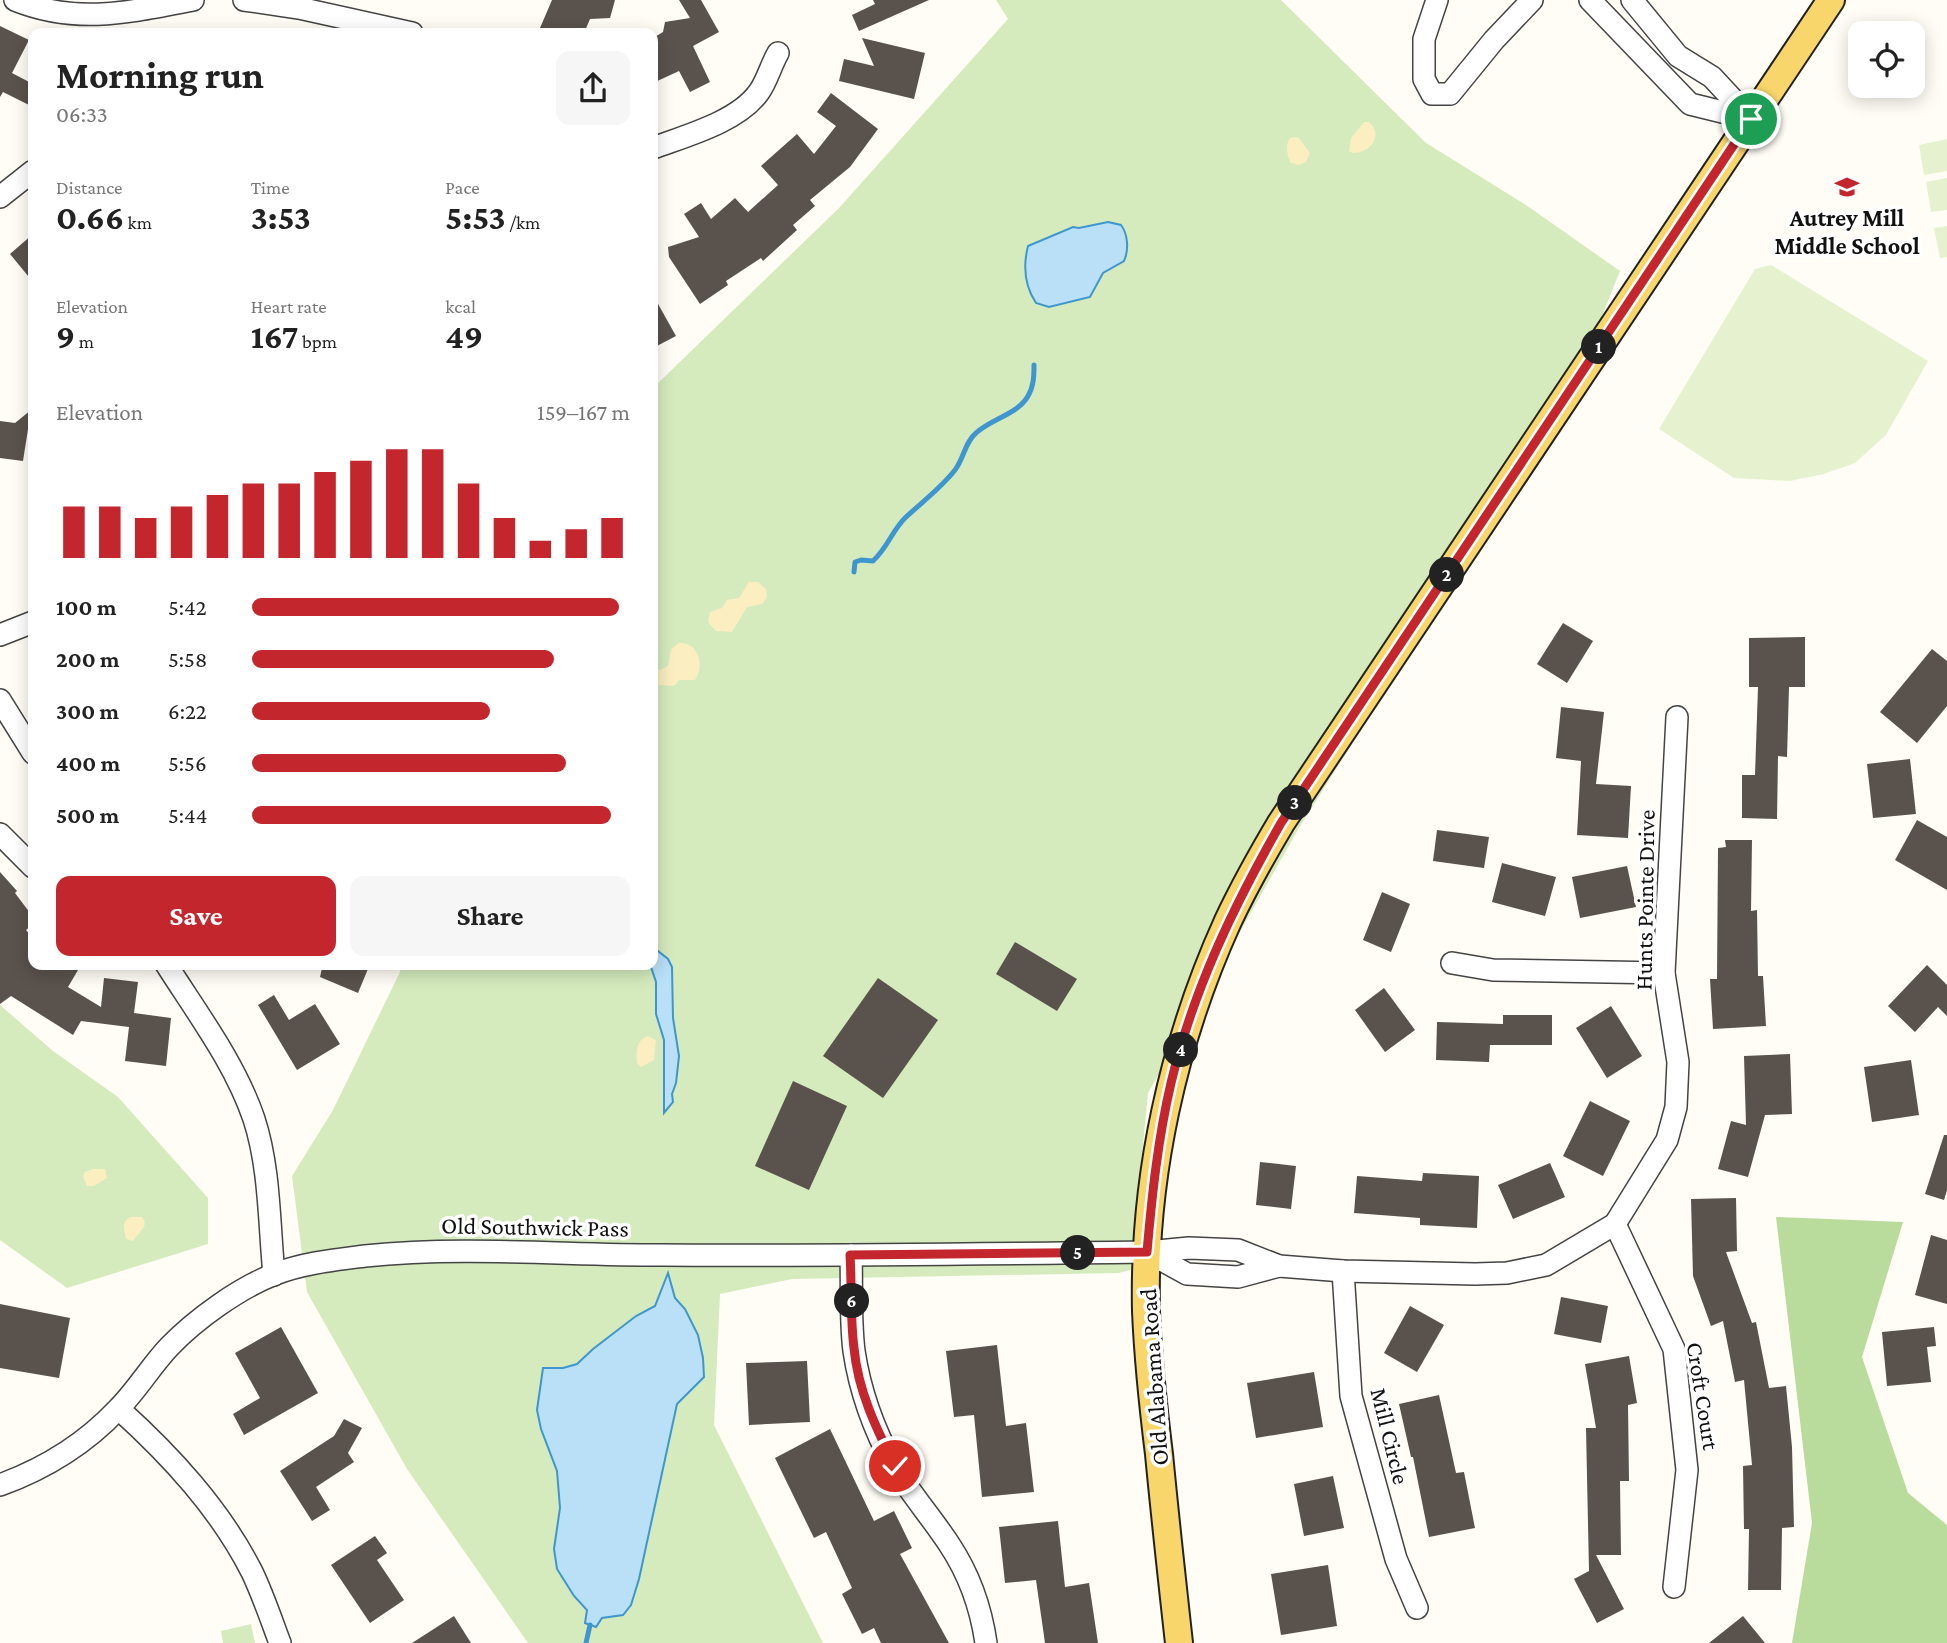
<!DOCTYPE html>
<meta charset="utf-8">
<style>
body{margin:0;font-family:"Crimson Pro",serif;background:#f6f6f6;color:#222;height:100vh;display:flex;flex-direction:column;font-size:26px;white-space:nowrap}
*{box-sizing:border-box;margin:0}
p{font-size:23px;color:#767676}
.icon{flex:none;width:38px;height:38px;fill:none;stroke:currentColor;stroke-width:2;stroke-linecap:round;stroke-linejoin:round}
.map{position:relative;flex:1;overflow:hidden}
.details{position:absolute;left:28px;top:28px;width:630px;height:942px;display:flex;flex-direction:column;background:#fff;border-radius:14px;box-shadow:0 4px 18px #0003}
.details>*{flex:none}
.controls{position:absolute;left:1848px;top:21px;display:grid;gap:14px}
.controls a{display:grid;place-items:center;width:77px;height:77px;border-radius:14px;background:#fff;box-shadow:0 4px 18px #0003;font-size:35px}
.pin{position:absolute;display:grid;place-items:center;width:60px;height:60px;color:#fff;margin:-30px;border:4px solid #fff;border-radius:50%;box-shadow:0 2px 7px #0007}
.km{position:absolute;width:35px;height:35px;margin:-18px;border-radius:50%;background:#222;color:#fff;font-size:19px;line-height:35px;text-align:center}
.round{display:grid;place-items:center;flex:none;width:74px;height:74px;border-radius:14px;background:#f6f6f6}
.head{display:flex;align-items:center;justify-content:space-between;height:119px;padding:0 28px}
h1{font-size:38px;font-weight:700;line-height:52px}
.metrics{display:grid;grid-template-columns:repeat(3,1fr);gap:10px;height:119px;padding:7px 28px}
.metrics div{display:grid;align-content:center}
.metrics b{font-size:35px;font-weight:700}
.metrics small{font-size:19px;font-weight:400}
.metrics p{font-size:19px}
.chart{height:196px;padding:14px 28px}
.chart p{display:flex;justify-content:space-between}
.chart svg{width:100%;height:126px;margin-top:7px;stroke:#c4262e;stroke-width:6}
.cta{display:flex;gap:14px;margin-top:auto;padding:14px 28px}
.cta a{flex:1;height:80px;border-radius:14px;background:#c4262e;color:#fff;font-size:28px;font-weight:700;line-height:80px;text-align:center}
.cta a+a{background:#f6f6f6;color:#222}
ul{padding:0 28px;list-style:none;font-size:23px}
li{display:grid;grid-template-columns:112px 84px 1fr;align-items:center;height:52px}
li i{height:18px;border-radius:9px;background:#c4262e}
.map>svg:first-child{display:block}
</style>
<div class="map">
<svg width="1947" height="1643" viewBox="0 0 1947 1643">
<rect width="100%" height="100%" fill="#fffdf5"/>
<g fill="#d5ebbd">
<path d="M996,0H1281L1426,143L1526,205L1620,271L1567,403L1299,828L1148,1093L1131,1270L1118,1273L792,1279L720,1294L714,1425L823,1643H528L407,1469L307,1292L292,1176L333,1110L400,972L401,964H653V388L839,208L1008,19Z"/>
<path d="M0,1005L53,1051L118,1097L208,1198V1244L67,1288L0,1240Z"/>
<path d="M251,1624L255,1643H223L221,1631Z"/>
</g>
<path fill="#b9dc9c" d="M1776,1217L1903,1222L1862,1357L1908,1493L1947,1525V1643H1792L1812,1523Z"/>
<g fill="#fbeec1">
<path d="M1364,122H1369C1384,135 1371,153 1353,153L1349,151L1351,138Z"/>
<path d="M1298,137L1310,153L1306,162L1299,165L1291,163C1287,157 1285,144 1290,138Z"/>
<path d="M749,582H758L766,589L767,597L762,604L747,607L732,632L716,631L708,622L710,612L722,608L727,600L739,598Z"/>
<path d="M679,643C699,642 705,666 695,680H679C674,689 669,685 660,685L653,691V668L660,670L668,666L671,649Z"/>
<path d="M648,1036L656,1040L654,1060L641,1067L637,1063C636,1052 636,1040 648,1036Z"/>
<path d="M93,1169H105L107,1178L94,1186H87L83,1176L85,1172Z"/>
<path d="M131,1217H142L145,1222L144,1227L133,1241L126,1239C125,1230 120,1222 131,1217Z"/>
</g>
<g fill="#e6f2cf">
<path d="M1947,139V171L1924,175L1919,145Z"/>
<path d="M1947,178V210L1931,212L1926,182Z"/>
<path d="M1947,226V257L1940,258L1934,228Z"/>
<path d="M1771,265L1928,361L1886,435L1855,463L1824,474L1790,481L1734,478L1659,429L1755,269Z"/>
</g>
<g fill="#b9e0f7" stroke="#3f96cf" stroke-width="2">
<path d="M1108,222L1121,225C1128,234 1129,250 1124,261L1103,273L1090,297L1049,307L1036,303C1024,285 1023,266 1028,246L1073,227L1079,228Z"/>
<path d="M653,947L668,959L672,967L673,1018L679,1056L676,1083L672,1094L673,1102L664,1113V1040L656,1014V982L650,964H653Z"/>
<path d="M668,1273L675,1298L685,1309L698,1335L703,1358L704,1377L677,1404L639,1579L631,1605L623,1615L602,1618L596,1627L585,1623L587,1610L574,1596L557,1569L554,1549L560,1508L557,1471L541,1429L537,1410L543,1368H563L577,1364L593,1349L636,1316L655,1306Z"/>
</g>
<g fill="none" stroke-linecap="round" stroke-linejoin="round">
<g stroke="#3f96cf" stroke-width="5">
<path d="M854,572L855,562L861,560L873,561C888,547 892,531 905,518C922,502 941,488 955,470C964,458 965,442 976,433C991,419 1018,414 1028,396C1034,386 1034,375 1034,365"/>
<path d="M586,1643L590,1625"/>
</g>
</g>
<g fill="#5a524d">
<path d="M552,0H615L610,18L590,19L584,33H552L540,28Z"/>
<path d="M679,0H701L719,32L693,46L710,82L690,92L679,71L653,83V38L663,32L665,22L690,18Z"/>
<path d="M873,0H929L859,31L852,15L875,4Z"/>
<path d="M0,26L29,40L12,73L33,84V97L29,105L3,92L0,97Z"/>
<path d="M862,38L925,53L914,99L839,81L844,59L874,66Z"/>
<path d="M831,93L878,129L850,167L810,200L815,206L793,225L797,230L763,261L761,258L726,281L728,285L700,304L669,257L668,247L699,237L684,214L701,203L711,219L735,198L748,212L778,185L761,166L797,134L814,154L836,126L817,112Z"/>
<path d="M33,234V282L10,254Z"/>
<path d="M653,295L676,336L653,348Z"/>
<path d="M31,410L23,461L0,458V421L15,423Z"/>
<path d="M1563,623L1593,641L1567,683L1537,664Z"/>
<path d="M1805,637V687H1789L1787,757L1778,756L1777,819L1742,818V775H1755L1758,687H1749V638Z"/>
<path d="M1932,649L1947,661V706L1917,743L1880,712Z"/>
<path d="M1561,707L1604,712L1596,784L1631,786L1628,838L1577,835L1581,761L1556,758Z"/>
<path d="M1910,759L1916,814L1873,818L1867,764Z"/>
<path d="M1917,820L1947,837V890L1895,860Z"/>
<path d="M1437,830L1489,837L1484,868L1433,861Z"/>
<path d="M1725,840H1752L1751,911L1757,910L1758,976H1763L1766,1026L1713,1029L1710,979H1717L1718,848L1726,847Z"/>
<path d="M1502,863L1556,877L1545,916L1492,902Z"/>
<path d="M1627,866L1636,907L1580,918L1572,877Z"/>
<path d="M0,872L17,891L15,893L33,917V924L26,930L33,939V964H70L78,970L68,987L101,1007L104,978L138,982L134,1013L171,1018L166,1066L125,1061L129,1027L81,1021L73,1035L11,996L0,1004Z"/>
<path d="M1382,892L1410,904L1391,952L1363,940Z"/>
<path d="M1015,942L1077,979L1057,1011L996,974Z"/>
<path d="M323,964H370L358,993L320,977Z"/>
<path d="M1927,965L1947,985V1016L1938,1007L1915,1032L1888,1006Z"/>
<path d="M878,978L938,1020L883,1098L823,1056Z"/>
<path d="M1384,988L1415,1030L1385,1052L1355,1010Z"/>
<path d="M274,995L289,1020L315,1004L340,1044L297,1070L258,1005Z"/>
<path d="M1611,1006L1642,1056L1607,1078L1576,1028Z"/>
<path d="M1503,1015H1552V1045H1490L1489,1062L1436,1060L1437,1022L1503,1024Z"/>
<path d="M1790,1054L1792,1114L1765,1115L1748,1177L1718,1169L1731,1121L1746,1125L1744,1056Z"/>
<path d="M1911,1060L1919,1115L1872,1122L1864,1067Z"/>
<path d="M793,1081L847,1106L809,1190L755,1166Z"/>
<path d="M1590,1101L1630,1121L1603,1176L1563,1156Z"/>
<path d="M1944,1135H1947V1190L1944,1200L1925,1194Z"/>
<path d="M1260,1162L1296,1166L1291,1209L1256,1205Z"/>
<path d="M1550,1163L1565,1197L1513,1219L1498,1185Z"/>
<path d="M1423,1173L1479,1176L1477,1228L1420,1225V1218L1354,1213L1357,1176L1422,1181Z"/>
<path d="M1736,1198L1737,1251L1726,1252L1752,1323L1756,1322L1769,1388L1786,1386L1792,1447L1794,1527L1782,1528L1781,1590H1748L1749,1529H1744L1743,1466L1752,1465L1744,1380L1735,1382L1723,1321L1711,1326L1693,1276L1691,1199Z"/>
<path d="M1931,1235L1947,1240V1304L1915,1295Z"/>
<path d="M1561,1297L1608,1306L1601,1343L1554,1334Z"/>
<path d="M0,1304L70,1318L59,1378L0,1368Z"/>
<path d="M1410,1306L1444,1325L1417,1372L1384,1353Z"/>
<path d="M281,1327L318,1393L244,1435L233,1414L260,1398L235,1353Z"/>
<path d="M1934,1327L1936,1346L1927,1347L1931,1382L1887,1386L1882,1332Z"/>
<path d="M997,1345L1006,1426L1026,1423L1034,1492L982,1497L974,1415L954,1417L946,1351Z"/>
<path d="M1629,1356L1637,1403L1628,1405L1629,1481H1620L1621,1555H1596L1624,1609L1597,1623L1574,1579L1589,1571L1586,1428H1596L1585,1364Z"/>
<path d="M807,1361L810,1422L749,1425L746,1363Z"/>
<path d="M1314,1372L1323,1427L1256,1438L1247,1383Z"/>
<path d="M1439,1395L1456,1473L1464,1472L1475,1528L1429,1537L1413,1457H1411L1399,1404Z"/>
<path d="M344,1419L362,1428L348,1453L354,1462L316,1487L330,1510L312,1521L280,1471L334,1436Z"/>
<path d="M830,1429L874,1521L894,1511L912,1548L900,1554L949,1643H881L874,1628L862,1634L842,1594L852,1588L826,1532L814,1538L775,1458Z"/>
<path d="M1333,1476L1344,1528L1304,1536L1294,1484Z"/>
<path d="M1058,1521L1065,1587L1089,1583L1098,1643H1045L1036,1580L1005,1583L999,1527Z"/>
<path d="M375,1536L387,1553L377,1560L404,1600L370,1623L331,1565Z"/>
<path d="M1328,1565L1337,1626L1281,1635L1271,1574Z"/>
<path d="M454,1616L471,1643H412Z"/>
<path d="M1743,1616L1765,1643H1709Z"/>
</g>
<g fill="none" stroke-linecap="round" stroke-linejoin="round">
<g stroke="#444" stroke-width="24">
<g id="minor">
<path d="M15,0C77,25 130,12 193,0"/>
<path d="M244,0L299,8L412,33"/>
<path d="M1437,0L1424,39V79L1432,94H1450L1494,40L1532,0"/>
<path d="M1590,0L1690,104L1751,119"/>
<path d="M1632,0L1678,56L1712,77L1751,119"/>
<path d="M653,148C685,136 738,122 759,92C767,81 771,65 778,53"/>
<path d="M0,197L33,171"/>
<path d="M0,635L33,622"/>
<path d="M0,700L33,753"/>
<path d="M0,834L33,867"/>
<path d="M1452,963L1493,970L1664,973"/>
<path d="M166,964C197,1013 235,1063 254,1119C270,1168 269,1224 274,1275"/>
<path d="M1615,1224L1674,1349L1687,1470L1674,1587"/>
<path d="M1147,1252L1187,1274L1238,1277L1279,1266"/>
<path d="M851,1255C852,1286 850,1319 854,1351C860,1391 874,1430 894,1466C910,1493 932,1518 949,1544C969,1574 981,1608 986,1643"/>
<path d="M1343,1271L1351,1396L1396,1559L1417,1608"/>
<path d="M119,1409C171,1456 220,1509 252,1572C263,1595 271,1619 280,1643"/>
<path d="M0,1485C44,1469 86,1443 118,1409C137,1390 151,1366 169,1347C196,1319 239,1288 275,1274C304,1263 334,1260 365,1256C463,1246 562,1255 660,1255C823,1256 985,1254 1147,1252L1189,1248L1238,1250L1279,1266L1343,1271L1475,1274L1507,1273L1546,1265L1615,1224L1667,1140L1676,1107L1678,1062L1664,973L1677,717"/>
</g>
</g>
<g stroke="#222" stroke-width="30">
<path id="major" d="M1179,1643C1172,1580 1165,1517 1159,1454C1153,1406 1148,1359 1146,1311C1143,1178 1173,1042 1228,921C1244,887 1262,855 1281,823L1831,0"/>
</g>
<use href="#minor" stroke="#fff" stroke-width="21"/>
<use href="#major" stroke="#f9d66b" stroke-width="26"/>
</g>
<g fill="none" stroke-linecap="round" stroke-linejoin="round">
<g stroke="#fff" stroke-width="14">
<path id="route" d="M895,1466C876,1428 858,1391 854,1348C850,1317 852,1286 850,1255L1147,1252C1152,1195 1158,1138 1171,1083C1193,990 1234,905 1281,823L1751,119"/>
</g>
<use href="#route" stroke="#c4262e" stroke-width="9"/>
</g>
<defs>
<g id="school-bare" transform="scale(1.89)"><path d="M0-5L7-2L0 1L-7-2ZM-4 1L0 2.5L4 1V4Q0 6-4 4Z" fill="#c4262e" stroke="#fff" stroke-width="2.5" paint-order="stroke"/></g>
</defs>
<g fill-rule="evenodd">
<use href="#school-bare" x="1847" y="187"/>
</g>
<g text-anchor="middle" stroke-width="7" stroke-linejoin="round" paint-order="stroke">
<g font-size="24" font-weight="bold" fill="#111" stroke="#fff">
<text x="1847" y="226">Autrey Mill<tspan x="1847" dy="28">Middle School</tspan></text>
</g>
<g font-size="24" fill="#111" stroke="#fff">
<text transform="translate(1645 900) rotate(-89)" y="8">Hunts Pointe Drive</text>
<text transform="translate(535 1227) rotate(1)" y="8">Old Southwick Pass</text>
<text transform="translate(1154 1377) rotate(-94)" y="8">Old Alabama Road</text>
<text transform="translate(1703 1396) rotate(81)" y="8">Croft Court</text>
<text transform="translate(1390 1436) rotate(76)" y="8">Mill Circle</text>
</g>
</g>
</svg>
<div class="controls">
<a><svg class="icon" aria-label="locate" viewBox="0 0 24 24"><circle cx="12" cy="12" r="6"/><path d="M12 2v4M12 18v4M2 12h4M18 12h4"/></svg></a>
</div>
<div class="pin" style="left:1751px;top:119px;background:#1e9e55"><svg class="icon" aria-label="arrive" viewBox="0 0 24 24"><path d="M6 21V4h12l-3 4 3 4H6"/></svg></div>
<div class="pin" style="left:895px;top:1466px;background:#d93025"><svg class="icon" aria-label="check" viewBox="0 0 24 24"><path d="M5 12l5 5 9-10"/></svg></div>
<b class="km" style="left:1599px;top:347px">1</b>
<b class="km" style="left:1447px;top:575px">2</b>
<b class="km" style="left:1295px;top:803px">3</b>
<b class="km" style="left:1181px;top:1050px">4</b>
<b class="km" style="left:1078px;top:1253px">5</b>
<b class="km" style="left:852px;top:1301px">6</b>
<section class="details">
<div class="head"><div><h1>Morning run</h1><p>06:33</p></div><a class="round"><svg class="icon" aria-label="share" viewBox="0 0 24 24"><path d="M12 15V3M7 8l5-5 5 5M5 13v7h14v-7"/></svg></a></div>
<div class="metrics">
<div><p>Distance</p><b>0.66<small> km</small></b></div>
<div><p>Time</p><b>3:53</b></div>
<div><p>Pace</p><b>5:53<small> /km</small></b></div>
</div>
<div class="metrics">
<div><p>Elevation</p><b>9<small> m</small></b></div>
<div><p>Heart rate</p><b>167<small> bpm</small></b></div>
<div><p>kcal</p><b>49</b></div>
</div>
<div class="chart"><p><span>Elevation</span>159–167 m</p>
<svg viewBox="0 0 160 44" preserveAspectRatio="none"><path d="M5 44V26M15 44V26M25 44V30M35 44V26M45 44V22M55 44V18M65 44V18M75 44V14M85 44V10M95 44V6M105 44V6M115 44V18M125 44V30M135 44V38M145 44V34M155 44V30"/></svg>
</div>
<ul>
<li><b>100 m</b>5:42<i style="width:97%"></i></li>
<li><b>200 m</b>5:58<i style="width:80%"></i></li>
<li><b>300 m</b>6:22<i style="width:63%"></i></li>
<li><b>400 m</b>5:56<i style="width:83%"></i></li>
<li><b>500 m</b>5:44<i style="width:95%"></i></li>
</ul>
<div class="cta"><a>Save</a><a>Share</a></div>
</section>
</div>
